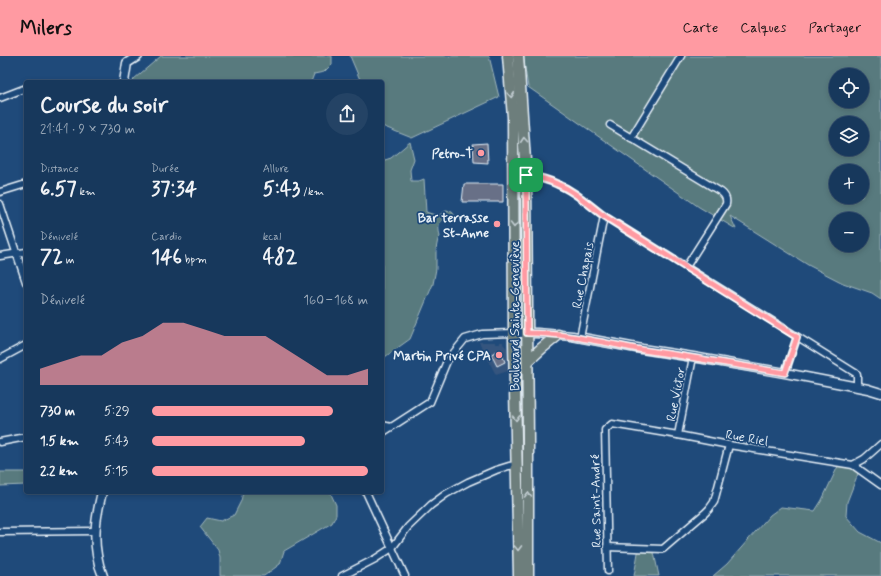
<!DOCTYPE html>
<html lang="fr">
<meta charset="utf-8">
<style>
body{margin:0;font-family:Mynerve,sans-serif;background:#244365;color:#f1f3f6;height:100vh;display:flex;flex-direction:column;font-size:15px;white-space:nowrap}
*{box-sizing:border-box;margin:0}
p{font-size:13px;color:#9eacbb}
.icon{flex:none;width:22px;height:22px;fill:none;stroke:currentColor;stroke-width:2;stroke-linecap:round;stroke-linejoin:round}
.map{position:relative;flex:1;overflow:hidden}
.details{position:absolute;left:24px;top:24px;width:360px;height:414px;display:flex;flex-direction:column;background:#17385c;border-radius:4px;box-shadow:0 2px 6px #0003,0 0 0 1px #365272}
.details>*{flex:none}
.controls{position:absolute;left:829px;top:12px;display:grid;gap:8px}
.controls a{display:grid;place-items:center;width:40px;height:40px;border-radius:50%;background:#17385c;box-shadow:0 2px 6px #0003,0 0 0 1px #365272;font-size:20px}
.pin{position:absolute;display:grid;place-items:center;width:34px;height:34px;color:#fff;margin:-17px;border-radius:8px;box-shadow:0 2px 6px #0006}
.round{display:grid;place-items:center;flex:none;width:42px;height:42px;border-radius:21px;background:#244365}
.summary{display:flex;align-items:center;justify-content:space-between;height:68px;padding:0 16px}
h1{font-size:22px;font-weight:700;line-height:30px}
.metrics{display:grid;grid-template-columns:repeat(3,1fr);gap:6px;height:68px;padding:4px 16px}
.metrics div{display:grid;align-content:center}
.metrics b{font-size:20px;font-weight:700}
.metrics small{font-size:11px;font-weight:400}
.metrics p{font-size:11px}
.chart{height:112px;padding:8px 16px}
.chart p{display:flex;justify-content:space-between}
.chart svg{width:100%;height:72px;margin-top:4px;fill:#ff9aa2;opacity:.7}
ul{padding:0 16px;list-style:none;font-size:13px}
li{display:grid;grid-template-columns:64px 48px 1fr;align-items:center;height:30px}
li i{height:10px;border-radius:5px;background:#ff9aa2}
header{display:flex;align-items:center;gap:24px;box-sizing:border-box;height:56px;padding:0 20px;background:#ff9aa2;color:#111}
header strong{font-size:19px}
nav{display:flex;gap:22px;margin-inline-start:auto;font-size:14px}
.map>svg:first-child{display:block}
</style>
<header>
<strong>Milers</strong>
<nav><a>Carte</a><a>Calques</a><a>Partager</a></nav>
</header>
<div class="map">
<svg width="881" height="520" viewBox="0 0 881 520">
<rect width="100%" height="100%" fill="#1f4a7a"/>
<filter id="ink" filterUnits="userSpaceOnUse"><feTurbulence type="fractalNoise" baseFrequency=".025" numOctaves="2"/><feDisplacementMap in="SourceGraphic" scale="8" xChannelSelector="R" yChannelSelector="G"/><feConvolveMatrix kernelMatrix="1 2 1 2 8 2 1 2 1" color-interpolation-filters="sRGB"/></filter>
<g filter="url(#ink)">
<path fill="#35557e" d="M479,286H495V288H500V286H503V288L506,291L507,293L508,315L496,319Z"/>
<g fill="#597a7e" stroke="#a0b6bb" fill-rule="evenodd">
<path d="M161,0H332V8L324,16L314,18L311,26H133L134,23Z"/>
<path d="M350,0H489L499,41L412,82L382,70V26H361Z"/>
<path d="M523,0H881V243L872,237L843,227L808,209L730,160L736,173L699,151L528,31ZM836,19H862V45H836ZM836,67H862V93H836ZM836,115H862V141H836ZM836,163H862V189H836Z"/>
<path d="M410,86L414,103L410,114L411,125H419L424,123L426,156L438,160L446,155L452,156L455,160C439,164 437,165 440,181L438,183L436,193V213L433,228L410,283L382,303V105L391,102Z"/>
<path d="M839,408L852,410L859,415L847,446L846,460L860,476L881,487V520H713L727,508L770,459L781,451L815,455L822,444Z"/>
<path d="M0,416H26V429L0,430Z"/>
<path d="M243,436H330L336,449V459L332,467L284,495L280,508L264,520H220V502L218,494L200,471L207,462L221,465L234,459L241,445Z"/>
<path d="M639,491L653,492L659,520H634Z"/>
</g>
<g fill="#677087" stroke="#e8f1f8">
<path d="M487,87L488,107L474,106L473,88Z"/>
<path d="M464,128H503V146H462Z"/>
<path d="M500,294L505,306L497,310L491,298Z"/>
</g>
<g fill="none" stroke-linecap="round" stroke-linejoin="round">
<g stroke="#e8f1f8" stroke-width="9">
<g id="minor">
<path d="M0,42L26,32"/>
<path d="M610,69L721,136C725,139 727,143 726,148L686,211"/>
<path d="M631,82L681,0"/>
<path d="M526,119C537,121 547,123 557,128C575,135 589,149 604,160L857,318V331"/>
<path d="M0,136L26,128"/>
<path d="M0,148L26,226"/>
<path d="M0,200L26,196"/>
<path d="M580,282L604,160"/>
<path d="M0,303L26,289"/>
<path d="M785,317L797,281"/>
<path d="M382,369L391,371"/>
<path d="M382,377L430,346L447,305L465,283L482,278L514,277"/>
<path d="M678,379L693,301"/>
<path d="M0,386L26,381"/>
<path d="M853,409L864,403L881,388"/>
<path d="M366,436L405,520"/>
<path d="M0,476L95,475"/>
<path d="M607,491L663,493L705,457L709,453L714,446L729,389"/>
<path d="M608,515L605,374L612,368L678,379L729,389L853,409L881,429"/>
<path d="M342,520L375,503L392,492L408,471L431,449L446,438L468,426L496,414L509,410L517,409"/>
</g>
</g>
<g stroke="#e8f1f8" stroke-width="11">
<g id="tertiary">
<path d="M124,26L127,7L138,0"/>
<path d="M514,277H537L572,280L642,293L693,301L785,317L868,333L881,337"/>
<path d="M102,436C97,457 93,477 97,499C98,506 100,513 103,520"/>
</g>
</g>
<g stroke="#e8f1f8" stroke-width="13">
<g id="primary">
<path d="M508,0L513,61L514,288L519,520"/>
<path d="M518,0L526,119L528,386V520"/>
<path d="M528,305L542,292L558,279"/>
</g>
</g>
<use href="#minor" stroke="#1f4a7a" stroke-width="6"/>
<use href="#tertiary" stroke="#1f4a7a" stroke-width="8"/>
<use href="#primary" stroke="#6d7e7c" stroke-width="10"/>
</g>
<defs><path id="oneway-chevron" d="M-2-3.5L2.5 0L-2 3.5" fill="none" stroke-width="1.6" stroke-linecap="round" stroke-linejoin="round"/></defs>
<g stroke="#c3ced3">
<use href="#oneway-chevron" transform="translate(511 39) rotate(85)"/>
<use href="#oneway-chevron" transform="translate(524 84) rotate(-94)"/>
<use href="#oneway-chevron" transform="translate(514 169) rotate(90)"/>
<use href="#oneway-chevron" transform="translate(516 362) rotate(89)"/>
<use href="#oneway-chevron" transform="translate(528 439) rotate(-90)"/>
<use href="#oneway-chevron" transform="translate(518 492) rotate(89)"/>
</g>
</g>
<g fill="none" stroke-linecap="round" stroke-linejoin="round" filter="url(#ink)">
<g stroke="#fff" stroke-width="8">
<path id="route" d="M526,119C537,121 547,123 557,128C575,135 589,149 604,160L797,281L785,317C738,309 690,301 643,294C604,287 566,277 527,277Z"/>
</g>
<use href="#route" stroke="#ff9aa2" stroke-width="5"/>
</g>
<g fill="#ff9aa2" stroke="#1f4a7a" stroke-width="1.5">
<circle cx="481" cy="97" r="4"/>
<circle cx="497" cy="168" r="4"/>
<circle cx="499" cy="299" r="4"/>
</g>
<g text-anchor="middle" stroke-width="3.5" stroke-linejoin="round" paint-order="stroke">
<g font-size="13" font-weight="bold" fill="#e8f1f8" stroke="#1f4a7a" text-anchor="end">
<text x="473" y="102">Petro-T</text>
<text x="489" y="166">Bar terrasse<tspan x="489" dy="15">St-Anne</tspan></text>
<text x="491" y="304">Martin Privé CPA</text>
</g>
<g font-size="13" fill="#e8f1f8" stroke="#1f4a7a">
<text transform="translate(582 219) rotate(-79)" y="5">Rue Chapais</text>
<text transform="translate(514 260) rotate(-90)" y="5">Boulevard Sainte-Geneviève</text>
<text transform="translate(675 338) rotate(-79)" y="5">Rue Victor</text>
<text transform="translate(747 381) rotate(10)" y="5">Rue Riel</text>
<text transform="translate(595 445) rotate(-91)" y="5">Rue Saint-André</text>
</g>
</g>
</svg>
<div class="controls">
<a><svg class="icon" aria-label="locate" viewBox="0 0 24 24"><circle cx="12" cy="12" r="6"/><path d="M12 2v4M12 18v4M2 12h4M18 12h4"/></svg></a>
<a><svg class="icon" aria-label="layers" viewBox="0 0 24 24"><path d="M12 4l9 5-9 5-9-5zM3 14l9 5 9-5"/></svg></a>
<a>+</a>
<a>−</a>
</div>
<div class="pin" style="left:526px;top:119px;background:#1e9e55"><svg class="icon" aria-label="arrive" viewBox="0 0 24 24"><path d="M6 21V4h12l-3 4 3 4H6"/></svg></div>
<section class="details">
<div class="summary"><div><h1>Course du soir</h1><p>21:41 · 9 × 730 m</p></div><a class="round"><svg class="icon" aria-label="share" viewBox="0 0 24 24"><path d="M12 15V3M7 8l5-5 5 5M5 13v7h14v-7"/></svg></a></div>
<div class="metrics">
<div><p>Distance</p><b>6.57<small> km</small></b></div>
<div><p>Durée</p><b>37:34</b></div>
<div><p>Allure</p><b>5:43<small> /km</small></b></div>
</div>
<div class="metrics">
<div><p>Dénivelé</p><b>72<small> m</small></b></div>
<div><p>Cardio</p><b>146<small> bpm</small></b></div>
<div><p>kcal</p><b>482</b></div>
</div>
<div class="chart"><p><span>Dénivelé</span>160–168 m</p>
<svg viewBox="0 0 160 44" preserveAspectRatio="none"><path d="M0 44V34L10 30L20 26L30 26L40 18L50 14L60 6L70 6L80 10L90 14L100 14L110 14L120 22L130 30L140 38L150 38L160 34V44z"/></svg>
</div>
<ul>
<li><b>730 m</b>5:29<i style="width:84%"></i></li>
<li><b>1.5 km</b>5:43<i style="width:71%"></i></li>
<li><b>2.2 km</b>5:15<i style="width:100%"></i></li>
</ul>
</section>
</div>
